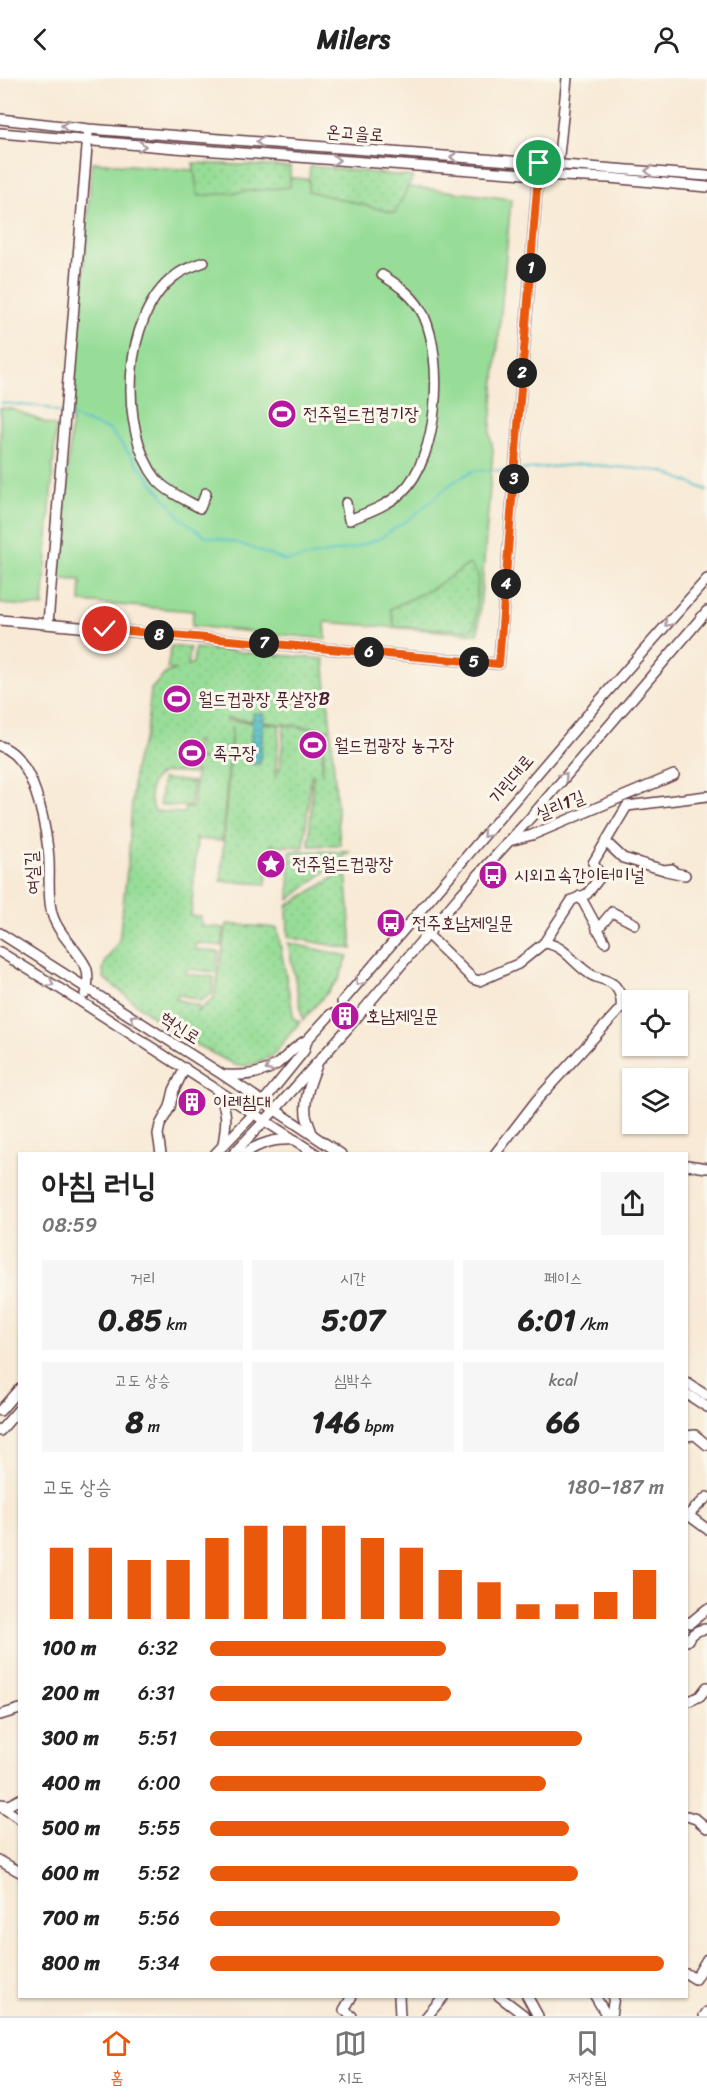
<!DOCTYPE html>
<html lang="ko">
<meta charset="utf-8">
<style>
body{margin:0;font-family:Sriracha,"Poor Story",sans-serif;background:#f6f6f6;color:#222;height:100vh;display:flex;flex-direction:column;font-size:22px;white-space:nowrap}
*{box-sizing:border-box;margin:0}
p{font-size:20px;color:#767676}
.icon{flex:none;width:33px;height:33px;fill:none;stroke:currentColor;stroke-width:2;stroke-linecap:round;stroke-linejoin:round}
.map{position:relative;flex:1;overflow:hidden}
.details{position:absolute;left:18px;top:1074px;width:670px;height:846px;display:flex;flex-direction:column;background:#fff;border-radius:0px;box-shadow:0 2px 4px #0004}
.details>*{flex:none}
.tools{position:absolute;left:622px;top:912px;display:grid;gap:12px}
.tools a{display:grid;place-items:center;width:66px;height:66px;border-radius:0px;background:#fff;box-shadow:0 2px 4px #0004;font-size:30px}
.pin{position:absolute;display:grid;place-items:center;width:51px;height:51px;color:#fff;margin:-26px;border:3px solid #fff;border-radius:50%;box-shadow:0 2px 6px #0007}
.km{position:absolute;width:30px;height:30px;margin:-15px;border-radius:50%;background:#222;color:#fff;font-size:16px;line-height:30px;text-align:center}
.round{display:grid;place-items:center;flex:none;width:63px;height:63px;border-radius:0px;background:#f6f6f6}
.head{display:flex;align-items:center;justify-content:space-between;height:102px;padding:0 24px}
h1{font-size:33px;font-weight:800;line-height:45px}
.figures{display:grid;grid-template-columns:repeat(3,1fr);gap:9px;height:102px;padding:6px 24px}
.figures div{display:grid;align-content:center;border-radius:0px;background:#f6f6f6;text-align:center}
.figures b{font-size:30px;font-weight:800}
.figures small{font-size:16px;font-weight:400}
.figures p{font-size:16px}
.chart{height:168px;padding:12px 24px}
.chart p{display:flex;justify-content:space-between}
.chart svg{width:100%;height:108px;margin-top:6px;stroke:#ea580c;stroke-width:6}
ul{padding:0 24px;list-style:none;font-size:20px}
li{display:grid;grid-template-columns:96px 72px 1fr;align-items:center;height:45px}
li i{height:15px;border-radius:8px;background:#ea580c}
header{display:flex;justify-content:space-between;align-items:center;height:78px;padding:0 24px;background:#fff;font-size:27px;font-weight:800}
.tabs{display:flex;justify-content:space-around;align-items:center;height:84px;border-top:2px solid #e0e0e0;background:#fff;font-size:16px;color:#767676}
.tabs a{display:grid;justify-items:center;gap:3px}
.tabs .current{color:#ea580c}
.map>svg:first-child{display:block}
</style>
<header><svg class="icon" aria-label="back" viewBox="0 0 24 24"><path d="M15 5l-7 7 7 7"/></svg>Milers<svg class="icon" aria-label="person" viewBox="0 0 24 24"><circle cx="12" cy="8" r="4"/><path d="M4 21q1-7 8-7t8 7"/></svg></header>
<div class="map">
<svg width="707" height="1938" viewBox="0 0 707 1938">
<defs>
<pattern id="park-dots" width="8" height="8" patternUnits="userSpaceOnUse" patternTransform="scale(1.5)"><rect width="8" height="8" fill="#97dd97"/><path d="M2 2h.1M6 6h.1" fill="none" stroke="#84bd82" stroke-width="1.8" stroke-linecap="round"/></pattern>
<pattern id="water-rules" width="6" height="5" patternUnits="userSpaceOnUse" patternTransform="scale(1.5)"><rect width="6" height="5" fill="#51bfc7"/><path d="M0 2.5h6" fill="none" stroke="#459ba2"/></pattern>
</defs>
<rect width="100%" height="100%" fill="#fbf7ec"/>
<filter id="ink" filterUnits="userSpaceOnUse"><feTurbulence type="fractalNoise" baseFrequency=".0167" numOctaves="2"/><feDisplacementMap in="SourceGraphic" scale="12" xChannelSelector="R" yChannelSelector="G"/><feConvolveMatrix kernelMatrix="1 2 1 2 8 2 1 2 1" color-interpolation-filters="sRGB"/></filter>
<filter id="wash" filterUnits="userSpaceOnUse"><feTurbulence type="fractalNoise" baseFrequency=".008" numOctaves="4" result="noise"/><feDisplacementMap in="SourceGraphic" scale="24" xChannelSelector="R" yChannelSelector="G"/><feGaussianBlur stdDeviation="1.35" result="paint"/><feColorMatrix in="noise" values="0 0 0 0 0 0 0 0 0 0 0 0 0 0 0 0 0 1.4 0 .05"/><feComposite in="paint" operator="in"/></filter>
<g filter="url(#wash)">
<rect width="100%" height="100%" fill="#f8ead6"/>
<g fill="#97dd97" stroke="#707e61" stroke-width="1.5">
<path d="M92,84L431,111L511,121L490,357L493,372L478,556L325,544L326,561L192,548L193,533L80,524L81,502L59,501Z"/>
<path d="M0,330L12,331L56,349L43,529L0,526Z"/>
</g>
<g fill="url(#park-dots)" stroke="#707e61" stroke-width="1.5" fill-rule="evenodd">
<path d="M193,85L290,89V109L198,118Z"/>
<path d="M310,88L413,99L395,135L308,113Z"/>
<path d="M469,486L478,497L475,548L469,552L395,549L390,531L435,509Z"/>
<path d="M171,568L190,570L188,588L193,585L195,570L324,581L331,651H327L331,654L340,767L309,768L313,697H311L304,769L270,767L266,806L221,803L232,647L222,763L194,761L197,762L191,838L201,839V848L224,850L222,868L197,865L194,871L219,874L216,894L188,891L185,896L214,899L212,916L200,923L178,916L176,921L199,928L197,934L214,920L227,846L277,850L294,941L300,944L272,978L252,987L237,988L172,954L104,900L103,891L106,882L119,863L129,774L134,692L138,675L146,657L151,611L166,595L176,592L167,591ZM226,640L326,651L322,697L323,652L284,647L280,692H276L275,700L280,647L226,642ZM196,663H199L196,680L222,683L197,681L193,730H185L184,735L155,733C148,721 147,700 164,695C173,693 185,696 194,696V680Z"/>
<path d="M162,701L193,704L190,729L160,727Z"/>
<path d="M290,773L350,774L289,822Z"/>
<path d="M346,792L352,871L288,859L287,828Z"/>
<path d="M288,865L348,878L339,901L303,942Z"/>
</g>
<path fill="url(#water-rules)" stroke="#4e6f79" stroke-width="1.5" d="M253,635L264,636L260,686L249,685Z"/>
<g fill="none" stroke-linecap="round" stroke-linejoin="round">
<g stroke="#51bfc7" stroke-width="2">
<path d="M0,325L44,329L62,335"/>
<path d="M67,337L110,352L182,441L205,458L238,465L286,483L354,470L380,460L411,440L453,404L473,393L513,392"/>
<path d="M519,392L583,386L662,393L707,412"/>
</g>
</g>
</g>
<g filter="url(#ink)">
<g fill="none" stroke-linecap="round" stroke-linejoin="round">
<g stroke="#643d45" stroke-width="12">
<g id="minor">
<path d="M0,41L89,51L707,98"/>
<path d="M0,55L175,70L538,97L609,100L707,109"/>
<path d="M558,87L567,0"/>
<path d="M204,184C194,188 183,191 175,198C122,237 118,353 157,402C167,414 186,422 200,430L206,415"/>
<path d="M346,425L349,442C368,434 387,428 402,414C439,379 444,283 424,238C415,219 400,208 382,197"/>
<path d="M0,542L499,586L539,85"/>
<path d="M48,545L88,57"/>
<path d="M0,668C33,679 44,740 48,771C51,790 47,811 51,831C55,854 76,869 86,889C89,896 88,910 85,916"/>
<path d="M627,728L707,718"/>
<path d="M509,763L532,757L674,697"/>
<path d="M607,765L623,780L664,792L672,791"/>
<path d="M666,793L685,797"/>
<path d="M580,818L605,864"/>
<path d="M597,852L612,834L635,846"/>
<path d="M0,855L223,997L341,1076"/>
<path d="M427,856L473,901L479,903L518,886L544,865L572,822L587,816L601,798L593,785L627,728"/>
<path d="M0,874L80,923L316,1076"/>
<path d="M342,924L601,621L707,501"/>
<path d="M225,997C243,998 262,997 277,986C288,978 294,968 307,962"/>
<path d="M217,1012C228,1033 227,1043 223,1066"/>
<path d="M312,1056C311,1049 307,1044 306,1037C304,1019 311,1003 317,987"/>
<path d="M161,1076L158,1056L160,1047L170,1029L174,1012L185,990"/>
<path d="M215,1076L250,1040L304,973L307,962L331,936"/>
<path d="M233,1076L275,1032L348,950L461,816L531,739L707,533"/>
<path d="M244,1076C261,1064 275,1061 295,1062"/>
<path d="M495,1076L536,1023L621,930C622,922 621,915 615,908C609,901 597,901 590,896C573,886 565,867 544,865"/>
<path d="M687,1087L707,1090"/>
<path d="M687,1305L707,1318"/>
<path d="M687,1316L707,1329"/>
<path d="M0,1333L20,1310"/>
<path d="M0,1353L20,1330"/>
<path d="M687,1358L695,1357L707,1367"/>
<path d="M688,1437L707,1451"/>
<path d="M687,1438L707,1419"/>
<path d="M687,1544L690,1545L707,1531"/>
<path d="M687,1563C692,1556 697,1551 707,1551"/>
<path d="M687,1621L690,1623L700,1618L707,1609"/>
<path d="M0,1637L20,1631"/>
<path d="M0,1726L9,1727L20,1721"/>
<path d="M0,1728L20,1741"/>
<path d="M687,1738L696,1741L707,1750"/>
<path d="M0,1783L20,1794"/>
<path d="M687,1896L695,1901L707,1881"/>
<path d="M399,1918L400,1938"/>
<path d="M499,1918L525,1938"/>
<path d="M527,1918L538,1938"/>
<path d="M595,1918L607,1938"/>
<path d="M352,1938L344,1932L352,1918"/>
<path d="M427,1938L444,1918"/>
<path d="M611,1938L614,1918"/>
<path d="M704,1938L707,1934"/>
</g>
</g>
<use href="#minor" stroke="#fff" stroke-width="9"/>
</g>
<defs><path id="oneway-chevron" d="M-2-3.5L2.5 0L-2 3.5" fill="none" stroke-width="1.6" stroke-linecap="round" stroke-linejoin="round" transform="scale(1.5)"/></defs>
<g stroke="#ae9aa0">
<use href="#oneway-chevron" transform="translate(65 48) rotate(-174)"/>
<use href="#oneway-chevron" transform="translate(260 64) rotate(-176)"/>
<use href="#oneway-chevron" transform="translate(142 68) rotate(5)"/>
<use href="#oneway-chevron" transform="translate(454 79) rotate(-176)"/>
<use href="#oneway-chevron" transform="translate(336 82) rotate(4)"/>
<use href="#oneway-chevron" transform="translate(649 93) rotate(-175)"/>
<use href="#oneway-chevron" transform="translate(668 545) rotate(131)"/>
<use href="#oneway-chevron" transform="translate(564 698) rotate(-49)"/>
<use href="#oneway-chevron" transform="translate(486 756) rotate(131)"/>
<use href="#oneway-chevron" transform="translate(359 904) rotate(130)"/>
<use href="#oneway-chevron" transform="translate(50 905) rotate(30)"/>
<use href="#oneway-chevron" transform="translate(134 940) rotate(-149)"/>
<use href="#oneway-chevron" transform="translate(269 990) rotate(152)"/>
</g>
</g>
<g fill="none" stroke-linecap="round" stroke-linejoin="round" filter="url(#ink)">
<g stroke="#fff" stroke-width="12">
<path id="route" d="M105,551L499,586L539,85"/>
</g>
<use href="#route" stroke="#ea580c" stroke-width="8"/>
</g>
<defs>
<g id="stadium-disc" transform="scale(1.5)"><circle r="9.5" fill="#b5179e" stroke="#fbf7ec"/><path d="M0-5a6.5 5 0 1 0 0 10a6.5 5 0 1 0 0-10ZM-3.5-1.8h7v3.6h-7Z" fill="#fff"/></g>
<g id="sight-disc" transform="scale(1.5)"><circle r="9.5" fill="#b5179e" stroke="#fbf7ec"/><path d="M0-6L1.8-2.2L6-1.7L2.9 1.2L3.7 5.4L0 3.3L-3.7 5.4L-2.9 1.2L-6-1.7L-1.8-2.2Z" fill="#fff"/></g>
<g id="bus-disc" transform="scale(1.5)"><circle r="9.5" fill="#b5179e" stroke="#fbf7ec"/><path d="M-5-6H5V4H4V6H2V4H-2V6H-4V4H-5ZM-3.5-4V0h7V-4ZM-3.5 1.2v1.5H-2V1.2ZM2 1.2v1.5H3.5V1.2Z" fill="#fff"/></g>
<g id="building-disc" transform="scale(1.5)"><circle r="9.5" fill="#b5179e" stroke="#fbf7ec"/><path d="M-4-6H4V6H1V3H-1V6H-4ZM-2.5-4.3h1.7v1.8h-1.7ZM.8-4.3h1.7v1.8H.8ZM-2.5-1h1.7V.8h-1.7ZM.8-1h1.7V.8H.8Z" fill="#fff"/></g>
</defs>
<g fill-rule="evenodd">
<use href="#stadium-disc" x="282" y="336"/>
<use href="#stadium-disc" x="177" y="621"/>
<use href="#stadium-disc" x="313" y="667"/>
<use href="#stadium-disc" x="192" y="675"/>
<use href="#sight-disc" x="271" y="786"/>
<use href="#bus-disc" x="493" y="797"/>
<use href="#bus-disc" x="391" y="845"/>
<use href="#building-disc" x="345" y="938"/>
<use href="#building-disc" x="192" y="1024"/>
</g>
<g text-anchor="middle" stroke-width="6" stroke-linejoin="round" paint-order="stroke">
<g font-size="18" fill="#4a1f2b" stroke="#fbf7ec">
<text transform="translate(355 55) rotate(4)" y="6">온고을로</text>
<text transform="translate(511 701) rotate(-50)" y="6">기린대로</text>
<text transform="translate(560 727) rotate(-22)" y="6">실리1길</text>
<text transform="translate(32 795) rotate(-93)" y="6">여실길</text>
<text transform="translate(180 950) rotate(32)" y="6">혁신로</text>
</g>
<g font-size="18" fill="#4a1f2b" stroke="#fbf7ec" text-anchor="start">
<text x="303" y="342">전주월드컵경기장</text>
<text x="198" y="627">월드컵광장 풋살장B</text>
<text x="334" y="673">월드컵광장 농구장</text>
<text x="213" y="681">족구장</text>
<text x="292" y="792">전주월드컵광장</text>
<text x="514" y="803">시외고속간이터미널</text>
<text x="412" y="851">전주호남제일문</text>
<text x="366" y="944">호남제일문</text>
<text x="213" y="1030">이레침대</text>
</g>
</g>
</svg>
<div class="tools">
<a><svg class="icon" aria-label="locate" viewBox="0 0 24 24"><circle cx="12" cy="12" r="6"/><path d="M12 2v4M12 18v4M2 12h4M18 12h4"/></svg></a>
<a><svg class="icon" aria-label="layers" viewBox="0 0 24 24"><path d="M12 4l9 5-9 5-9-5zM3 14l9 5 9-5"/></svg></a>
</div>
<div class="pin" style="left:539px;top:85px;background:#1e9e55"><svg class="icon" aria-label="arrive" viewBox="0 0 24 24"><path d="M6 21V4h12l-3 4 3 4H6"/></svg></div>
<div class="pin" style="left:105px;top:551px;background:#d93025"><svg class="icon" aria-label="check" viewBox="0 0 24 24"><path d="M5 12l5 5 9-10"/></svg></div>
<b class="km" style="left:531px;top:190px">1</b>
<b class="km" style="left:522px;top:295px">2</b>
<b class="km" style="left:514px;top:401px">3</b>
<b class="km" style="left:506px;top:506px">4</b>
<b class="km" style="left:474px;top:584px">5</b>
<b class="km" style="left:369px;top:574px">6</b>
<b class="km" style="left:264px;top:565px">7</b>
<b class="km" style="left:159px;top:557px">8</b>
<section class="details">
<div class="head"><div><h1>아침 러닝</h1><p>08:59</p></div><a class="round"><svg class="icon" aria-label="share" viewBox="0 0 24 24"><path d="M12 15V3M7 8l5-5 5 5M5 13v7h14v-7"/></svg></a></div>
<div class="figures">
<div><p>거리</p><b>0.85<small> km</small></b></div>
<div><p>시간</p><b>5:07</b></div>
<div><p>페이스</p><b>6:01<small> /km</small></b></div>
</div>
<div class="figures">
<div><p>고도 상승</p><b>8<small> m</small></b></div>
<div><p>심박수</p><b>146<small> bpm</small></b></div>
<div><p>kcal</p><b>66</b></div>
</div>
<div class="chart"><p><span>고도 상승</span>180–187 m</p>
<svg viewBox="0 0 160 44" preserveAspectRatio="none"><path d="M5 44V15M15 44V15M25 44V20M35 44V20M45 44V11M55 44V6M65 44V6M75 44V6M85 44V11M95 44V15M105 44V24M115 44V29M125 44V38M135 44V38M145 44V33M155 44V24"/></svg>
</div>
<ul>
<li><b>100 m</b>6:32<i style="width:52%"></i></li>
<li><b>200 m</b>6:31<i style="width:53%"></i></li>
<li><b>300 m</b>5:51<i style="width:82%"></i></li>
<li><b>400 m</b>6:00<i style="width:74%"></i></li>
<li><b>500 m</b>5:55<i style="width:79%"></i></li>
<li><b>600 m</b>5:52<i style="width:81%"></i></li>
<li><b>700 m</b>5:56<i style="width:77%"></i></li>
<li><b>800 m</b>5:34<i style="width:100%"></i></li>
</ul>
</section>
</div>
<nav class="tabs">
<a class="current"><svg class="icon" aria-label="home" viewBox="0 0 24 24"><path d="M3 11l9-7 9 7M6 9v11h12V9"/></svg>홈</a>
<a><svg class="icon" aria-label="map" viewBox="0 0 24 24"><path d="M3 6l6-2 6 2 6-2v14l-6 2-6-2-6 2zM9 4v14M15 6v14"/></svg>지도</a>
<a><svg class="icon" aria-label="saved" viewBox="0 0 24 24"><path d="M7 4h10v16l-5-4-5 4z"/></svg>저장됨</a>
</nav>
